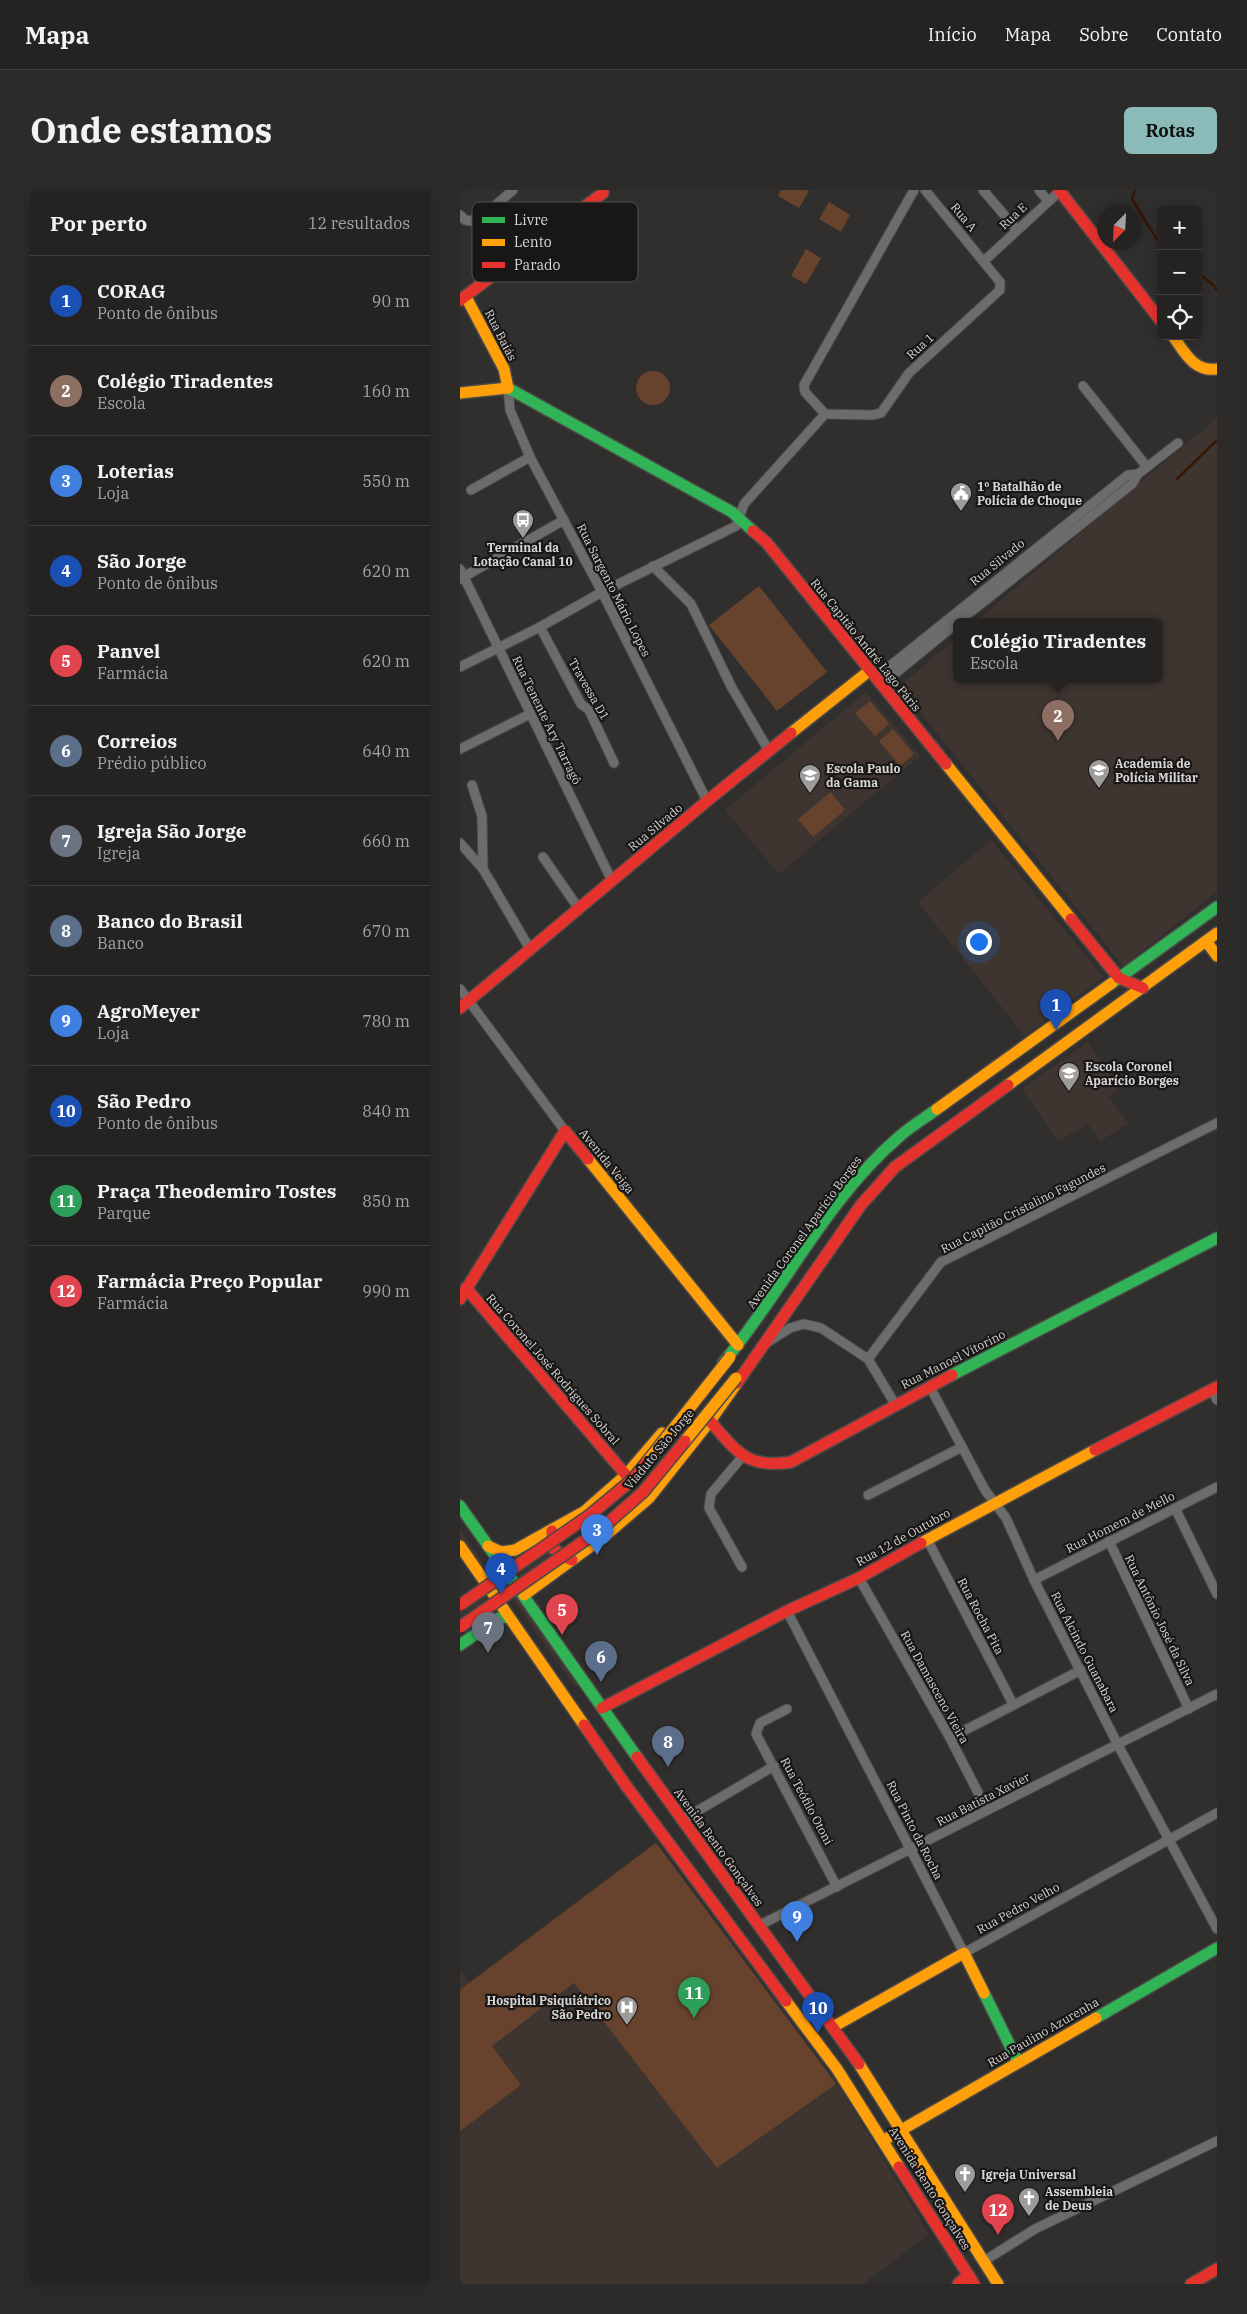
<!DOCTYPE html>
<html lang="pt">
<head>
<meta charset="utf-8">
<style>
	:root { --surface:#252322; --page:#2d2b2a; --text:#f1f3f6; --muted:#a3a4a5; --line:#424040; --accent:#8bbbb9 }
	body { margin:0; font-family:"IBM Plex Serif",serif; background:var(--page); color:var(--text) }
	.controls { position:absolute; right:15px; top:15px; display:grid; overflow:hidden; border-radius:8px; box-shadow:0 2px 12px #0003 }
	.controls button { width:45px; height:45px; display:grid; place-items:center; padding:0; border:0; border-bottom:1px solid var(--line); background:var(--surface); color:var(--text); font:25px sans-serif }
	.compass { position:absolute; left:637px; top:15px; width:45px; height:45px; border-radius:50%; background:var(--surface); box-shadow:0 2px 12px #0003; rotate:204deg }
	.you { position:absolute; left:518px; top:751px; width:18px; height:18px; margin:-12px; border:4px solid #fff; border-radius:50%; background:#1a73e8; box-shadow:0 0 0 8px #1a73e833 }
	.badge { display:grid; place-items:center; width:32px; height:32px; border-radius:50%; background:var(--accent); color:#fff; font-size:16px; font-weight:700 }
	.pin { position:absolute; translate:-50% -41px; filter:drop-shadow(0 1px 2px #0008) }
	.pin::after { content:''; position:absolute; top:26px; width:18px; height:15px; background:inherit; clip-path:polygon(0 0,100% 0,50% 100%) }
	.popup { position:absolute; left:493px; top:428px; width:210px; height:65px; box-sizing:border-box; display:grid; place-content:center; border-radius:8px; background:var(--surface); filter:drop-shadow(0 1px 4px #0005); font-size:16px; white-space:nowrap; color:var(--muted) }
	.popup b { font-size:19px; color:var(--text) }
	.popup::after { content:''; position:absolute; left:50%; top:100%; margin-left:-10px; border:10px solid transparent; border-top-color:var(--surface) }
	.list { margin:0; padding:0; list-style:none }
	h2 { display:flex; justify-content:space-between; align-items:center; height:65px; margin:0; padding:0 20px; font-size:21px }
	h2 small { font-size:16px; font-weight:400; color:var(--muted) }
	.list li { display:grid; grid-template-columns:32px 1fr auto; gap:15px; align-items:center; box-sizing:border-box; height:90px; padding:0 20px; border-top:1px solid var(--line) }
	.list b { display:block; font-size:19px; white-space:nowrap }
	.list p { margin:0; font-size:16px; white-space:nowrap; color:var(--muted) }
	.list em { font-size:16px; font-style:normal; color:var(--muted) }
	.icon { flex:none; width:28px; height:28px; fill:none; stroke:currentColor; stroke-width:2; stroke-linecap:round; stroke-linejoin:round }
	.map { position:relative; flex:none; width:757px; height:2094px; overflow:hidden; border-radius:8px }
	header { display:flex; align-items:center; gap:30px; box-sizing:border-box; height:70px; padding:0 25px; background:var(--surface); border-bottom:1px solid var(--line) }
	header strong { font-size:24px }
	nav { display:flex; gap:28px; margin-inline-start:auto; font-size:18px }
	.intro { display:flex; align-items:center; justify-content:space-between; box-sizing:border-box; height:120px; padding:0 30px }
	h1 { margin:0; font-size:35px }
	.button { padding:12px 22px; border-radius:8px; background:var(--accent); color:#111; font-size:18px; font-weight:700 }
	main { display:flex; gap:30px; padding:0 30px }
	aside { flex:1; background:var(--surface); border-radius:8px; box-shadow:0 2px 12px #0003 }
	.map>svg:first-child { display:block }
</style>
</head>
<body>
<header>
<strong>Mapa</strong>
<nav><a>Início</a><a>Mapa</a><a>Sobre</a><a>Contato</a></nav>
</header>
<div class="intro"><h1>Onde estamos</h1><a class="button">Rotas</a></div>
<main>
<aside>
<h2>Por perto<small>12 resultados</small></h2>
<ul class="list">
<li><span class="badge" style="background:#1a4fb4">1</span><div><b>CORAG</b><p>Ponto de ônibus</p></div><em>90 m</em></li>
<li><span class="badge" style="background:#8d6e63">2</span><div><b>Colégio Tiradentes</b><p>Escola</p></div><em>160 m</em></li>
<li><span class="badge" style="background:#3f7fe0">3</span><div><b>Loterias</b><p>Loja</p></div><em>550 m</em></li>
<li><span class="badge" style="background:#1a4fb4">4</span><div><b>São Jorge</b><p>Ponto de ônibus</p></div><em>620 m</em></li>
<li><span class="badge" style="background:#e0444e">5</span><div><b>Panvel</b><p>Farmácia</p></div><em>620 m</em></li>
<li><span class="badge" style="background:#5c6f8a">6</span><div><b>Correios</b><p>Prédio público</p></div><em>640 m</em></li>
<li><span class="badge" style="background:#6b7280">7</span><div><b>Igreja São Jorge</b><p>Igreja</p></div><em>660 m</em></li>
<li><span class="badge" style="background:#5c6f8a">8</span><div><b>Banco do Brasil</b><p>Banco</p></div><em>670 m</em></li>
<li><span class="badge" style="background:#3f7fe0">9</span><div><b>AgroMeyer</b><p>Loja</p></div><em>780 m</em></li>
<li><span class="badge" style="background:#1a4fb4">10</span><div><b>São Pedro</b><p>Ponto de ônibus</p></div><em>840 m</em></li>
<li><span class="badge" style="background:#2e9e5b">11</span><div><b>Praça Theodemiro Tostes</b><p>Parque</p></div><em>850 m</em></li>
<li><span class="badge" style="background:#e0444e">12</span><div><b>Farmácia Preço Popular</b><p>Farmácia</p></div><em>990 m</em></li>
</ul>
</aside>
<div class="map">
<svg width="757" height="2094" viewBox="0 0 757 2094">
	<rect width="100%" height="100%" fill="#312f2d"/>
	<g fill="#3e3530">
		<polygon points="757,228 757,702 663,776 439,496 497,448 497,490 699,490 699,432 515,432"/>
		<polygon points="406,502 460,566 319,684 265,620"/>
		<polygon points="531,650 643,787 565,846 458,712"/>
		<polygon points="628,852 658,900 649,906 668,934 640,951 628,934 598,951 562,899"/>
		<polygon points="0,1340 33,1386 91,1347 106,1368 56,1402 121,1493 115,1497 52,1408 0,1443 0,1408 27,1389 0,1351"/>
		<polygon points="196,1652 378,1895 469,2044 403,2094 0,2094 0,1781 9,1792"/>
	</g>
	<g fill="#67422d">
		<polygon points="321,0 347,0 349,1 339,18 318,6"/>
		<polygon points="369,12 390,25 381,42 359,29"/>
		<polygon points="346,59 361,68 346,94 331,86"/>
		<circle cx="193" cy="198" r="17"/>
		<polygon points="299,396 367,482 317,521 249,435"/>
		<polygon points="410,511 429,534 415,546 395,523"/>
		<polygon points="433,539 454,564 440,576 419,551"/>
		<polygon points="371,602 385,620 353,647 338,629"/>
		<polygon points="196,1653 376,1894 257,1978 114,1793 32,1856 61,1895 0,1941 0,1800"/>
	</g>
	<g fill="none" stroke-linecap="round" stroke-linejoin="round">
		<g stroke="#371604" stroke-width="2.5">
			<polyline points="675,0 672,9 701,56"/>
			<polyline points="738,83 752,94 757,100"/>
			<polyline points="717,289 757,250"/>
		</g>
		<g stroke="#4b4a49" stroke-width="11">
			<g id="street">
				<polyline points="523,0 557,40"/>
				<polyline points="579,0 588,11"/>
				<polyline points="30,20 53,0"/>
				<polyline points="0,25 5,30 11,31 30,20 65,63"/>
				<polyline points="524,71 600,1"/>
				<polyline points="623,196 687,277"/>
				<polyline points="48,198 50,220 70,267 142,402 247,611"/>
				<polyline points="365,224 412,225 421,223 449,183 540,100 540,92 465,0"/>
				<polyline points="11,300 70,267"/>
				<polyline points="193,376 231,414 272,498 309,561"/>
				<polyline points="0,379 152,691"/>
				<polyline points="0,389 104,330"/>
				<polyline points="498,432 672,294 678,284 718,253"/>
				<polyline points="80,437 121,514 129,520 154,573"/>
				<polyline points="0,477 80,437 142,402 276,336 284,314 365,224 345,202 344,195 454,0"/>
				<polyline points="415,488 653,297 668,285 678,284"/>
				<polyline points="421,495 497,433"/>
				<polyline points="0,559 70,524"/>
				<polyline points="12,595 22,626 23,679 70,759"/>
				<polyline points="0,653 23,679"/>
				<polyline points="83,667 119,719"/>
				<polyline points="0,799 105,941"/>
				<polyline points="308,1152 330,1138 344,1134 361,1138 408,1169 435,1214"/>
				<polyline points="408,1169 481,1072 757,933"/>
				<polyline points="470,1197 525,1300 546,1328 574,1390 658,1555 757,1739"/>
				<polyline points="752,1200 757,1210"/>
				<polyline points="408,1305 502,1257"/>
				<polyline points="715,1318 757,1404"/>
				<polyline points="467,1349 553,1514"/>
				<polyline points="649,1351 729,1519"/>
				<polyline points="282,1377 249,1318 251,1304 282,1267"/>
				<polyline points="399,1388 490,1548 527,1620"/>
				<polyline points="574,1390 757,1297"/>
				<polyline points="327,1421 504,1763 757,1623"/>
				<polyline points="327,1519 300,1533 296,1544 377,1697"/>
				<polyline points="490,1548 621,1480"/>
				<polyline points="222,1630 314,1576"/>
				<polyline points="300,1735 757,1504"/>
				<polyline points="524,2071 575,2039 757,1951"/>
			</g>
		</g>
		<g stroke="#4b4a49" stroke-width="14">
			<g id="fast">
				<polyline points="48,198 272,322 293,341"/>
				<polyline points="652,793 757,717"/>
				<path d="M263,1173C324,1100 366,1009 440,946C451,936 465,928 477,919"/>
				<polyline points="492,1185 757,1048"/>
				<polyline points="0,1316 177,1567"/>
				<polyline points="0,1455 39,1428 48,1427"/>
				<polyline points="524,1803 558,1872"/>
				<polyline points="636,1828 757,1758"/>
			</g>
		</g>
		<g stroke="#4b4a49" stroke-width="14">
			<g id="slow">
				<polyline points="6,107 44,179 48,198"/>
				<path d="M713,146C725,163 734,182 757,179"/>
				<polyline points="0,203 48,198"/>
				<polyline points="331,543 409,481"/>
				<polyline points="486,574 611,729"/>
				<polyline points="746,751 757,766"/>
				<polyline points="548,895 757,743"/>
				<polyline points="477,919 652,793"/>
				<polyline points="128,969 278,1155"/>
				<polyline points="461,1353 635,1260"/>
				<polyline points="0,1356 124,1535"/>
				<polyline points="28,1356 41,1362 55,1360 125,1321 166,1285 202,1243"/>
				<polyline points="64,1405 146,1345 189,1308 250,1231 277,1193"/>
				<polyline points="326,1811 377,1879 439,1977"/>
				<polyline points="373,1837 504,1763 524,1803"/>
				<polyline points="399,1874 538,2094"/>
				<polyline points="424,1950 636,1828"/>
			</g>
		</g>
		<g stroke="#4b4a49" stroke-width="14">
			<g id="jam">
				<polyline points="599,0 701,131"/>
				<polyline points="0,110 143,3 143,0"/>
				<polyline points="293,341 306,352 486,574"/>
				<polyline points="611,729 659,788 683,798"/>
				<polyline points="0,818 247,611 331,543"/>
				<polyline points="6,1098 166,1285"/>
				<polyline points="0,1109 105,941 128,969"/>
				<polyline points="277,1193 401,1015 435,977 548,895"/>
				<path d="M250,1231C277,1262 287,1279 331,1272L492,1185"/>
				<polyline points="635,1260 757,1197"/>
				<polyline points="92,1341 93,1358 101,1365 112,1370"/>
				<polyline points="142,1518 327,1421 399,1388 461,1353"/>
				<polyline points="124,1535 167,1597 326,1811"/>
				<polyline points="177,1567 399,1874"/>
				<polyline points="439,1977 514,2094"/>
				<polyline points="498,2094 508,2085"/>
				<polyline points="731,2094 757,2079"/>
			</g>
		</g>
		<use href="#street" stroke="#6c6c6c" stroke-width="9"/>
		<use href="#fast" stroke="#30b455" stroke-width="11"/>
		<use href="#slow" stroke="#ff9f0a" stroke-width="11"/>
		<use href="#jam" stroke="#e5322d" stroke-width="11"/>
		<g stroke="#4b4a49" stroke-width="14" stroke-linecap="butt">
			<g id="slow-bridge">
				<polyline points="225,1251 276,1188"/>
				<polyline points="187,1272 270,1167"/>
			</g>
		</g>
		<g stroke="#4b4a49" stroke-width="14" stroke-linecap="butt">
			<g id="jam-bridge">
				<polyline points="0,1415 130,1325 172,1290 187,1272"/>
				<polyline points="0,1437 141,1339 183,1302 225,1251"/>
			</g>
		</g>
		<use href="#slow-bridge" stroke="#ff9f0a" stroke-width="11"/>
		<use href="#jam-bridge" stroke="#e5322d" stroke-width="11"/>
	</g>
	<defs>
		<g id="civic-pin" transform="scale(1.125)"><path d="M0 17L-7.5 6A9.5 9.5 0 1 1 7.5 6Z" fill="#9e9c9a" stroke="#191716"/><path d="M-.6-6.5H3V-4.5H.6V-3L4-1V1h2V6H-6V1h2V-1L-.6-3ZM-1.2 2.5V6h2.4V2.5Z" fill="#fff"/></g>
		<g id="bus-pin" transform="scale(1.125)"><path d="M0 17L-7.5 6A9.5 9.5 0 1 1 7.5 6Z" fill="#9e9c9a" stroke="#191716"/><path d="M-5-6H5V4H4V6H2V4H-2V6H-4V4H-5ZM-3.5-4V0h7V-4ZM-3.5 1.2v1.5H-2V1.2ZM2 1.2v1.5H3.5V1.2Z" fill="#fff"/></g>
		<g id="university-pin" transform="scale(1.125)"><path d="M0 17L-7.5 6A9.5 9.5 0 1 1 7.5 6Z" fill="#9e9c9a" stroke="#191716"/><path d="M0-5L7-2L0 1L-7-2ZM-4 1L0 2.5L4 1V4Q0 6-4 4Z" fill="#fff"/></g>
		<g id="school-pin" transform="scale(1.125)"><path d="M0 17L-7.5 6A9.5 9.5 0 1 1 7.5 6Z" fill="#9e9c9a" stroke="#191716"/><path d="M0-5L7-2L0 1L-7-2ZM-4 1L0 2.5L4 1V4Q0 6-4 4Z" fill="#fff"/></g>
		<g id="hospital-pin" transform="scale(1.125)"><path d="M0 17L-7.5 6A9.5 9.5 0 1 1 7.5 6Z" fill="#9e9c9a" stroke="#191716"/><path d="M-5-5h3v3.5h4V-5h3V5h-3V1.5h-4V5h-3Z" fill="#fff"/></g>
		<g id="church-pin" transform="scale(1.125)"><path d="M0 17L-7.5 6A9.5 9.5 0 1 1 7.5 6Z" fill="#9e9c9a" stroke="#191716"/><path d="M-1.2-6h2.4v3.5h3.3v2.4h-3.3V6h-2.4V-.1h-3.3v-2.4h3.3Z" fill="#fff"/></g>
	</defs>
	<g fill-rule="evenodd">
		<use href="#civic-pin" x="501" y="303"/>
		<use href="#bus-pin" x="63" y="330"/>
		<use href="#university-pin" x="639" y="580"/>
		<use href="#school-pin" x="350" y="585"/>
		<use href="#school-pin" x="609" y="883"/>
		<use href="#hospital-pin" x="167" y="1817"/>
		<use href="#church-pin" x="505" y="1984"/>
		<use href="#church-pin" x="569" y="2008"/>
	</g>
	<g text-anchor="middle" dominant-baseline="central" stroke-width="4.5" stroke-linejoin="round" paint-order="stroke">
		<g font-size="12" fill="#d8d6d4" stroke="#191716">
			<text transform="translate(553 26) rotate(-43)">Rua E</text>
			<text transform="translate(504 27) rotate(50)">Rua A</text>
			<text transform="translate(41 145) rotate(63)">Rua Baiás</text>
			<text transform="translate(460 156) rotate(-42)">Rua 1</text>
			<text transform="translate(537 372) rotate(-39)">Rua Silvado</text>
			<text transform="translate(154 400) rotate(63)">Rua Sargento Mário Lopes</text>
			<text transform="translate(406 455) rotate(51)">Rua Capitão André Lago Páris</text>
			<text transform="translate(129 499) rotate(60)">Travessa D1</text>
			<text transform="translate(87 530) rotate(64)">Rua Tenente Ary Tarragô</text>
			<text transform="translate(195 637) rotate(-40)">Rua Silvado</text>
			<text transform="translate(147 971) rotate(51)">Avenida Veiga</text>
			<text transform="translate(563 1018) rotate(-27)">Rua Capitão Cristalino Fagundes</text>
			<text transform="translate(344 1042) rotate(-54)">Avenida Coronel Aparício Borges</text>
			<text transform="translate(493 1169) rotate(-27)">Rua Manoel Vitorino</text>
			<text transform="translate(93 1179) rotate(49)">Rua Coronel José Rodrigues Sobral</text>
			<text transform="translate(199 1259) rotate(-50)">Viaduto São Jorge</text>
			<text transform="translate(660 1332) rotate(-27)">Rua Homem de Mello</text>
			<text transform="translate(443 1347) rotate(-29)">Rua 12 de Outubro</text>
			<text transform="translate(521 1426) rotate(62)">Rua Rocha Pita</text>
			<text transform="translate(700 1430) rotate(64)">Rua Antônio José da Silva</text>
			<text transform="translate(625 1462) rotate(63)">Rua Alcindo Guanabara</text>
			<text transform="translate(475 1497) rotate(61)">Rua Damasceno Vieira</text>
			<text transform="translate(523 1609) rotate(-27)">Rua Batista Xavier</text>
			<text transform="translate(347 1611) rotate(62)">Rua Teófilo Otoni</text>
			<text transform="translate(455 1640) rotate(63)">Rua Pinto da Rocha</text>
			<text transform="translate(259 1657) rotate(54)">Avenida Bento Gonçalves</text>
			<text transform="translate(558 1718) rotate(-29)">Rua Pedro Velho</text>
			<text transform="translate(583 1842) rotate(-30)">Rua Paulino Azurenha</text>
			<text transform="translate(470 1998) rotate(58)">Avenida Bento Gonçalves</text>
		</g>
		<g font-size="12" font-weight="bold" fill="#d8d6d4" stroke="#191716" text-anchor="start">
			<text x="517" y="296">1º Batalhão de<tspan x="517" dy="14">Polícia de Choque</tspan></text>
			<text x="63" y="357" text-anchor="middle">Terminal da<tspan x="63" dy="14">Lotação Canal 10</tspan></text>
			<text x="655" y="573">Academia de<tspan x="655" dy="14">Polícia Militar</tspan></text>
			<text x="366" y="578">Escola Paulo<tspan x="366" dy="14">da Gama</tspan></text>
			<text x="625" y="876">Escola Coronel<tspan x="625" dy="14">Aparício Borges</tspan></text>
			<text x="151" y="1810" text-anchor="end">Hospital Psiquiátrico<tspan x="151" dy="14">São Pedro</tspan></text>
			<text x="521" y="1984">Igreja Universal</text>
			<text x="585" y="2001">Assembleia<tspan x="585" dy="14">de Deus</tspan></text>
		</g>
	</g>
	<rect x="12" y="12" width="166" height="80" rx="8" fill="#191716" stroke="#52504f" stroke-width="1"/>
	<rect x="22" y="27" width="23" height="6" fill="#30b455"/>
	<rect x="22" y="49" width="23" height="7" fill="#ff9f0a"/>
	<rect x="22" y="72" width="23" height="6" fill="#e5322d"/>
	<g font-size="14" fill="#d8d6d4">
		<text x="54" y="35">Livre</text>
		<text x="54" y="57">Lento</text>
		<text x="54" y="80">Parado</text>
	</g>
</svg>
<div class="controls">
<button>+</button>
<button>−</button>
<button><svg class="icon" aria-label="locate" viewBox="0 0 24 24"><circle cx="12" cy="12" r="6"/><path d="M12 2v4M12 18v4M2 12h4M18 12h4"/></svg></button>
</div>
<svg class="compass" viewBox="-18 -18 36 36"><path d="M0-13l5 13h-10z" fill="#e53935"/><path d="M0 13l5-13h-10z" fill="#a3a4a5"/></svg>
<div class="you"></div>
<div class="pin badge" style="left:596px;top:840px;background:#1a4fb4">1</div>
<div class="pin badge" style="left:598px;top:551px;background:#8d6e63">2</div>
<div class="popup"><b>Colégio Tiradentes</b>Escola</div>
<div class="pin badge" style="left:137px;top:1365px;background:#3f7fe0">3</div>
<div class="pin badge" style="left:41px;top:1404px;background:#1a4fb4">4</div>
<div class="pin badge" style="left:102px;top:1445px;background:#e0444e">5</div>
<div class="pin badge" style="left:141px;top:1492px;background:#5c6f8a">6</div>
<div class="pin badge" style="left:28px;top:1463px;background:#6b7280">7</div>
<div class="pin badge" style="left:208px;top:1577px;background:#5c6f8a">8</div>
<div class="pin badge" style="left:337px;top:1752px;background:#3f7fe0">9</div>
<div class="pin badge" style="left:358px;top:1843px;background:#1a4fb4">10</div>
<div class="pin badge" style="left:234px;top:1828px;background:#2e9e5b">11</div>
<div class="pin badge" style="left:538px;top:2045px;background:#e0444e">12</div>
</div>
</main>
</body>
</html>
